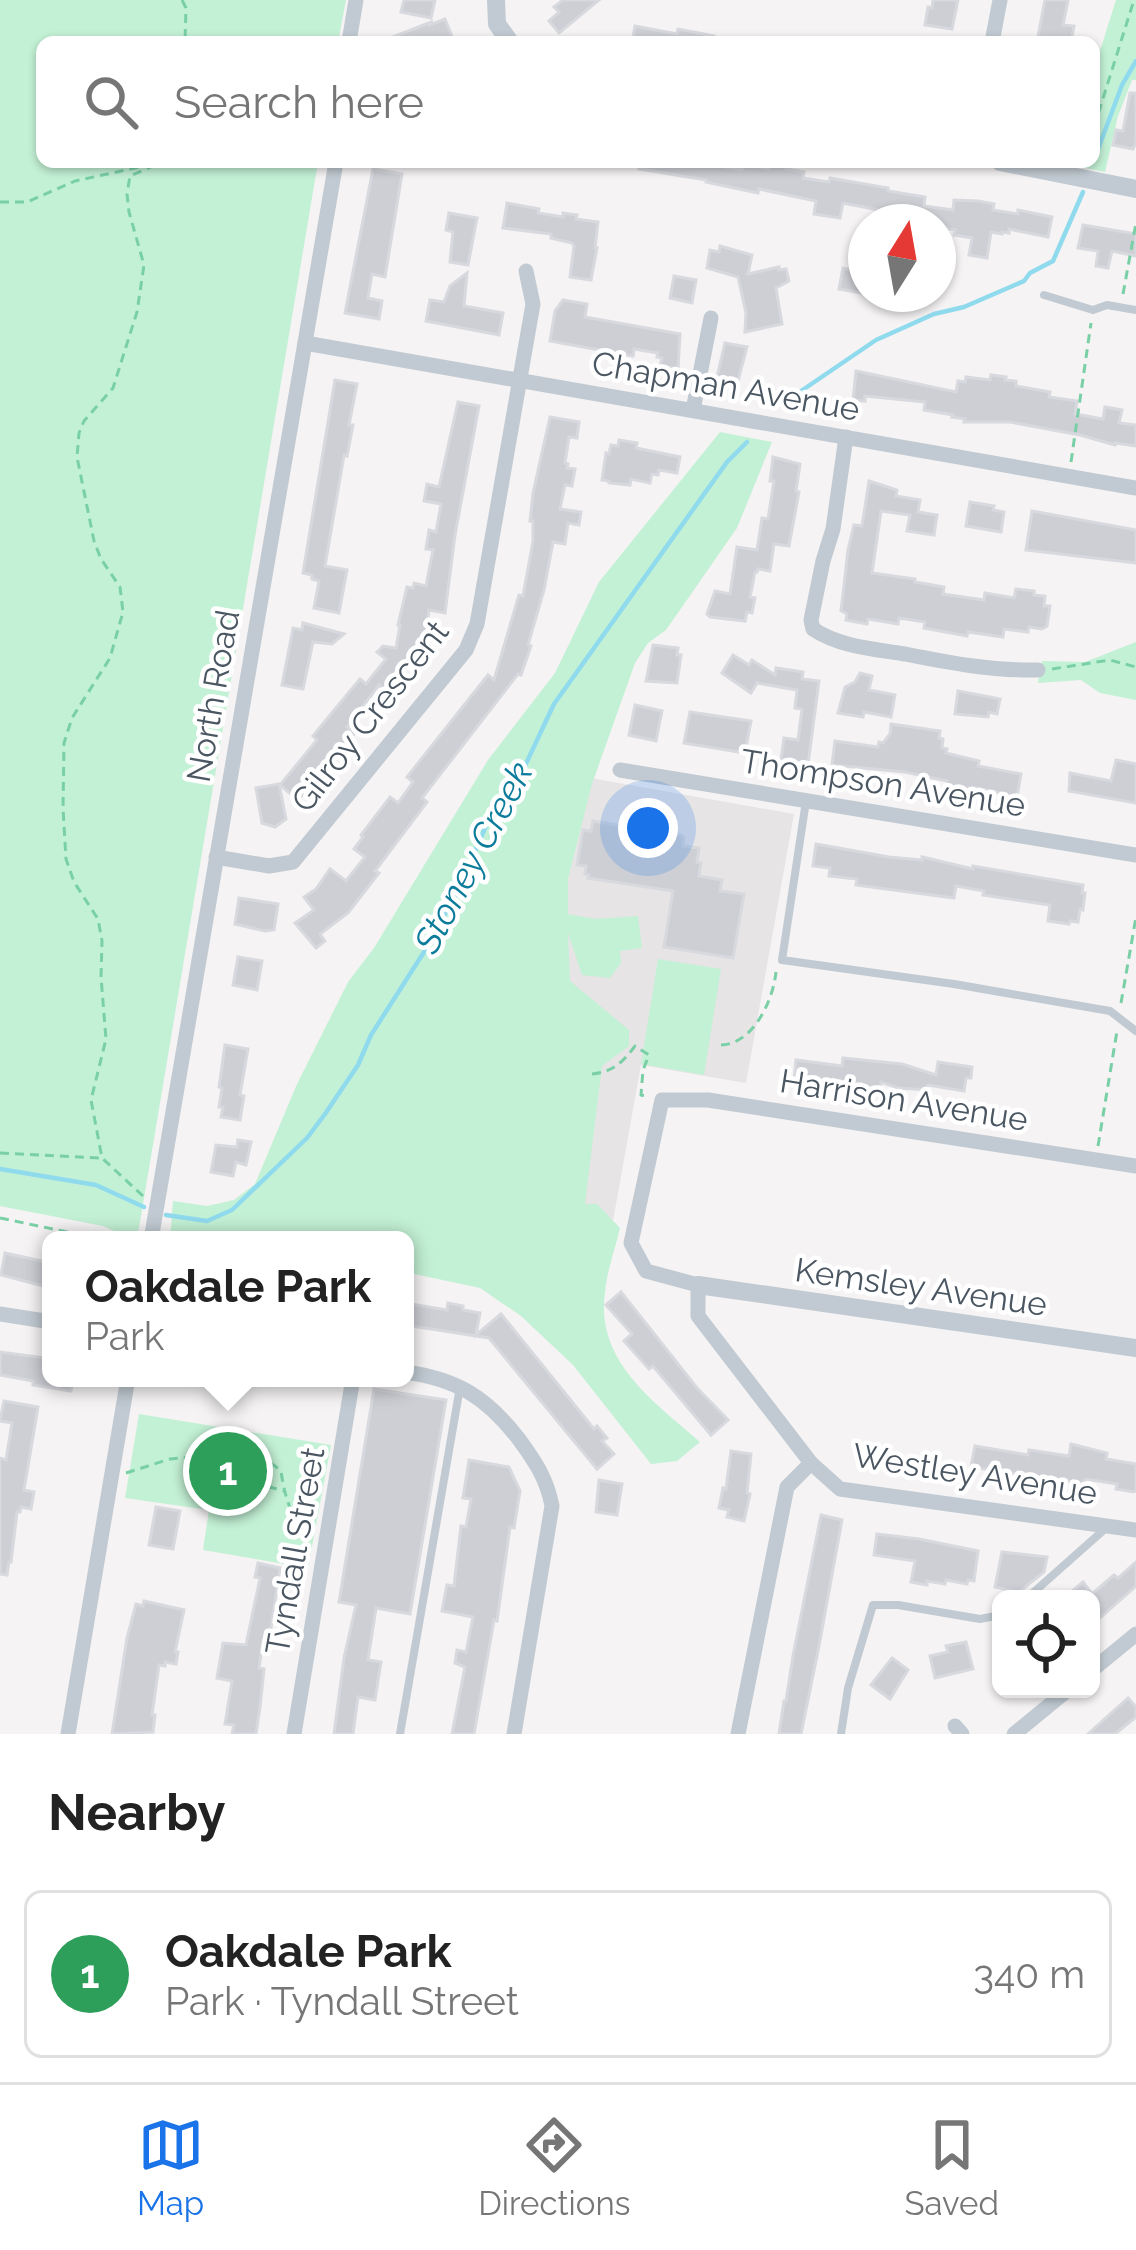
<!DOCTYPE html>
<html lang="en">
<head>
<meta charset="utf-8">
<style>
	:root { --surface:#fff; --page:#f2f2f2; --text:#222; --muted:#767676; --line:#e0e0e0; --accent:#1a73e8 }
	body { margin:0; font-family:Raleway,sans-serif; background:var(--page); color:var(--text) }
	.controls { position:absolute; right:36px; bottom:36px; display:grid; overflow:hidden; border-radius:18px; box-shadow:0 3px 9px #0004 }
	.controls button { width:108px; height:108px; display:grid; place-items:center; padding:0; border:0; border-bottom:3px solid var(--line); background:var(--surface); color:var(--text); font:60px sans-serif }
	.compass { position:absolute; left:848px; top:204px; width:108px; height:108px; border-radius:50%; background:var(--surface); box-shadow:0 3px 9px #0004; rotate:11deg }
	.you { position:absolute; left:648px; top:828px; width:42px; height:42px; margin:-30px; border:9px solid #fff; border-radius:50%; background:#1a73e8; box-shadow:0 0 0 18px #1a73e833 }
	.badge { display:grid; place-items:center; width:78px; height:78px; border-radius:50%; background:var(--accent); color:#fff; font-size:39px; font-weight:700 }
	.pin { position:absolute; translate:-50% -50%; border:6px solid #fff; box-shadow:0 3px 12px #0006 }
	.popup { position:absolute; left:42px; top:1231px; width:372px; height:156px; box-sizing:border-box; display:grid; place-content:center; border-radius:18px; background:var(--surface); filter:drop-shadow(0 3px 9px #0005); font-size:39px; white-space:nowrap; color:var(--muted) }
	.popup b { font-size:45px; color:var(--text) }
	.popup::after { content:''; position:absolute; left:50%; top:100%; margin-left:-24px; border:24px solid transparent; border-top-color:var(--surface) }
	.list { margin:0; padding:0; list-style:none }
	h2 { display:flex; justify-content:space-between; align-items:center; height:156px; margin:0; padding:0 48px; font-size:51px }
	h2 small { font-size:39px; font-weight:400; color:var(--muted) }
	.list li { display:grid; grid-template-columns:78px 1fr auto; gap:36px; align-items:center; box-sizing:border-box; height:168px; margin:0 24px 24px; padding:0 24px; border:3px solid var(--line); border-radius:18px }
	.list b { display:block; font-size:45px; white-space:nowrap }
	.list p { margin:0; font-size:39px; white-space:nowrap; color:var(--muted) }
	.list em { font-size:39px; font-style:normal; color:var(--muted) }
	.icon { flex:none; width:66px; height:66px; fill:none; stroke:currentColor; stroke-width:2; stroke-linecap:round; stroke-linejoin:round }
	.map { position:relative; flex:none; width:1136px; height:1734px; overflow:hidden }
	.search { position:absolute; background:var(--surface); box-shadow:0 3px 9px #0004; left:36px; right:36px; top:36px; height:132px; display:flex; align-items:center; gap:30px; box-sizing:border-box; padding:0 42px; border-radius:18px; color:var(--muted); font-size:45px }
	.sheet { height:348px; background:var(--surface) }
	nav { display:flex; justify-content:space-around; align-items:center; box-sizing:border-box; height:168px; border-top:3px solid var(--line); background:var(--surface); font-size:33px; color:var(--muted) }
	nav a { display:grid; justify-items:center; gap:6px }
	nav .on { color:var(--accent) }
	.map>svg:first-child { display:block }
</style>
</head>
<body>
<div class="map">
<svg width="1136" height="1734" viewBox="0 0 1136 1734">
	<rect width="100%" height="100%" fill="#f5f3f3"/>
	<polygon fill="#e6e4e5" points="579,776 794,814 746,1083 641,1065 609,1243 416,1009"/>
	<g fill="#c3f1d5">
		<polygon points="0,0 346,0 338,42 42,42 42,162 318,162 139,1228 136,1235 125,1236 103,1226 0,1206"/>
		<polygon points="1116,0 1136,0 1136,80 1132,80 1118,116 1105,172 1065,164 1094,162 1094,70"/>
		<path d="M720,432L772,442L737,528L666,630L648,643L635,663L592,784L568,879V914L595,919L638,916L642,948L620,951L621,963L610,978L582,975L568,933L570,981L629,1030V1046L602,1066L585,1204H597L620,1228C615,1249 607,1271 605,1292C595,1362 655,1402 700,1442L677,1461L651,1464L573,1365L521,1316L480,1288L405,1272V1240H170L173,1201L207,1206L234,1200L255,1184L297,1084L348,982L374,948L488,760L555,673L599,582Z"/>
		<polygon points="1136,642 1136,700 1100,693 1081,680 1038,683 1042,661 1085,662"/>
		<polygon points="658,959 721,969 704,1075 641,1064"/>
		<polygon points="139,1414 331,1445 308,1568 203,1550 209,1510 125,1498"/>
	</g>
	<g fill="none" stroke-linecap="round" stroke-linejoin="round">
		<g stroke="#90daee" stroke-width="4.5">
			<polyline points="1094,160 1122,85 1136,61"/>
			<polyline points="782,404 876,340 934,314 964,307 1024,281 1030,273 1053,261 1083,192"/>
			<polyline points="0,1169 96,1185 144,1207"/>
			<polyline points="166,1215 207,1221 232,1210 307,1138 325,1114 358,1065 371,1035 424,952 457,892 485,828 523,770 554,704 727,462 747,442"/>
		</g>
	</g>
	<g fill="#cdcfd5" stroke="#d7d9de" stroke-width="3">
		<polygon points="404,0 435,0 431,18 401,12"/>
		<polygon points="563,0 599,0 559,33 549,21 559,12 554,7"/>
		<polygon points="933,0 958,0 952,29 925,25 928,7 932,8"/>
		<polygon points="1045,0 1068,0 1063,25 1074,26 1071,42 1037,42"/>
		<polygon points="445,19 453,39 445,42 380,42 431,22 430,25"/>
		<polygon points="635,26 677,34 678,29 714,36 713,42 632,42"/>
		<polygon points="1130,93 1136,93 1136,143 1133,149 1113,145 1116,130 1123,131"/>
		<polygon points="639,162 719,162 719,166 742,170 744,164 769,169 770,162 787,162 786,169 804,172 803,178 829,182 830,178 888,188 888,191 925,197 924,206 953,210 954,200 978,201 994,204 993,210 1018,214 1018,210 1052,217 1048,237 1009,229 1009,233 1002,232 1002,234 991,232 987,258 969,255 972,238 954,235 955,230 938,227 938,222 888,221 889,212 843,203 840,218 814,214 816,201 759,189 758,193 706,182 706,180 639,169"/>
		<polygon points="373,169 402,174 385,277 372,274 368,298 382,301 379,319 345,313"/>
		<polygon points="507,203 539,209 538,213 563,217 563,213 577,215 576,219 598,222 595,248 597,248 591,280 570,277 574,246 572,243 551,238 551,234 503,228"/>
		<polygon points="449,213 477,218 468,265 450,262 453,232 446,230"/>
		<polygon points="1083,225 1136,234 1136,256 1112,251 1108,268 1096,266 1098,251 1078,248"/>
		<polygon points="720,246 752,255 748,274 779,267 779,270 786,269 789,281 776,288 782,324 745,332 746,313 738,277 707,268 710,250 719,252"/>
		<polygon points="852,265 866,268 866,294 839,289 843,268 851,270"/>
		<polygon points="467,273 464,306 503,313 499,335 426,321 430,300 444,302 450,286"/>
		<polygon points="674,276 696,280 692,303 670,298"/>
		<polygon points="563,300 587,304 585,317 680,334 678,369 660,366 662,358 657,357 658,353 634,349 633,356 550,341 555,311"/>
		<polygon points="725,343 747,347 738,381 717,377"/>
		<polygon points="856,371 956,392 958,381 965,382 966,377 990,380 991,375 1006,377 1005,380 1016,381 1016,386 1050,392 1049,397 1077,401 1075,414 1103,419 1105,407 1122,410 1119,423 1136,425 1136,446 1115,443 1115,445 1080,435 1010,422 964,422 965,419 952,417 953,415 924,410 925,402 865,396 865,401 853,400"/>
		<polygon points="335,380 357,384 349,425 353,425 347,456 344,455 325,566 347,570 339,613 314,608 319,581 312,579 312,575 303,573"/>
		<polygon points="458,402 479,406 455,535 445,613 429,610 424,648 386,691 379,685 347,727 355,733 298,800 280,785 317,740 313,736 331,714 360,679 366,684 386,659 377,652 383,646 396,648 400,625 398,625 407,587 413,588 414,583 426,586 433,550 426,549 429,530 436,532 441,504 424,501 427,484 439,487"/>
		<polygon points="550,417 579,422 577,438 569,437 565,463 568,464 567,468 575,469 572,486 565,485 560,509 581,512 579,525 568,523 565,544 553,542 544,590 528,645 531,646 521,675 518,674 422,798 427,802 375,871 379,873 348,913 320,934 325,941 316,948 295,923 314,910 304,897 316,889 330,869 346,881 365,857 354,849 363,837 361,835 390,797 398,803 413,782 407,777 488,675 494,680 519,595 523,596 533,541 533,521 530,521 533,493"/>
		<polygon points="619,440 637,443 636,448 680,457 677,473 659,470 658,475 652,474 650,483 631,479 630,485 609,483 609,481 602,480 606,453 609,454 611,445 618,446"/>
		<polygon points="773,457 800,464 796,491 799,492 789,546 774,544 770,571 758,569 757,572 755,572 750,597 755,598 752,613 747,612 745,621 710,617 707,614 715,591 730,594 737,547 757,550 762,518 768,519 774,481 770,481"/>
		<polygon points="869,481 897,490 896,496 920,500 918,512 937,515 934,535 907,531 910,515 881,511 872,573 915,579 915,582 944,587 943,594 984,600 985,593 1014,598 1016,589 1034,591 1034,595 1045,596 1044,606 1050,606 1047,626 1042,629 1029,627 1028,632 1004,629 1003,637 968,632 967,636 951,633 924,628 925,622 899,618 898,624 868,619 867,624 846,620 847,614 841,611 848,550 854,525 862,526"/>
		<polygon points="970,502 994,506 993,510 1004,512 1001,532 966,526"/>
		<polygon points="1032,511 1136,530 1136,563 1026,550"/>
		<polygon points="303,623 344,634 332,644 313,642 303,689 282,685 293,628 302,630"/>
		<polygon points="653,645 678,648 677,655 681,655 677,683 646,681"/>
		<polygon points="733,655 749,665 752,660 775,675 776,668 790,670 803,672 802,679 819,681 808,764 781,760 784,738 798,740 802,709 795,708 797,690 757,683 751,693 722,673"/>
		<polygon points="860,673 872,676 869,690 895,695 891,717 864,712 863,717 838,713 845,687 855,682"/>
		<polygon points="958,691 1000,699 997,714 989,712 988,717 955,714"/>
		<polygon points="635,705 662,711 656,741 629,735"/>
		<polygon points="690,712 751,721 745,753 684,743"/>
		<polygon points="891,724 940,731 939,738 943,739 942,748 947,749 946,753 979,761 978,766 1021,774 1017,797 973,787 972,791 947,786 947,781 905,772 832,765 835,741 878,747 879,742 883,743 890,734"/>
		<polygon points="1116,760 1136,764 1136,803 1069,791 1070,773 1111,781"/>
		<polygon points="279,784 286,819 275,827 262,823 256,788"/>
		<polygon points="593,821 681,835 684,838 683,846 699,848 697,862 701,863 699,876 722,880 720,891 744,894 733,958 664,947 673,891 588,878 589,875 585,874 586,866 577,865 583,830 591,831"/>
		<polygon points="816,844 889,857 922,860 922,857 973,869 973,866 1083,885 1082,893 1085,893 1083,910 1080,909 1078,922 1070,921 1069,924 1048,921 1050,905 983,895 984,891 956,886 954,898 856,885 857,879 829,876 830,868 813,866"/>
		<polygon points="239,898 278,904 274,930 265,931 235,924"/>
		<polygon points="238,957 262,961 257,990 233,985"/>
		<polygon points="225,1045 248,1049 240,1095 244,1096 240,1120 221,1117 223,1107 219,1107 222,1088 219,1087"/>
		<polygon points="843,1058 902,1064 936,1075 938,1062 972,1067 971,1078 966,1078 964,1091 928,1085 927,1090 898,1088 881,1082 880,1089 833,1079 832,1086 794,1082 796,1060 842,1066"/>
		<polygon points="238,1140 251,1142 246,1165 236,1162 233,1176 211,1172 216,1145 237,1147"/>
		<polygon points="5,1253 51,1263 51,1288 1,1275"/>
		<polygon points="621,1292 697,1388 728,1420 711,1435 653,1366 649,1369 624,1341 632,1334 606,1305"/>
		<polygon points="405,1303 447,1310 448,1303 463,1306 463,1310 480,1313 476,1335 501,1314 594,1429 597,1426 607,1438 602,1441 614,1454 597,1469 489,1338 405,1325"/>
		<polygon points="0,1352 45,1358 44,1362 51,1363 51,1378 73,1378 71,1391 33,1385 33,1381 0,1375"/>
		<polygon points="374,1389 446,1400 410,1614 376,1608 368,1660 381,1662 375,1700 358,1697 353,1734 334,1734 344,1658 356,1605 339,1602"/>
		<polygon points="4,1401 38,1407 24,1490 34,1492 31,1509 21,1507 20,1512 17,1512 11,1562 9,1562 7,1575 0,1574 0,1458 6,1460 12,1423 0,1421"/>
		<polygon points="1071,1444 1107,1453 1106,1459 1136,1464 1136,1490 1134,1492 1116,1489 1117,1484 1086,1479 1082,1483 971,1467 975,1446 1028,1455 1029,1450 1069,1456"/>
		<polygon points="731,1451 751,1454 747,1493 750,1494 744,1521 727,1517 729,1510 719,1508 723,1488 726,1489"/>
		<polygon points="469,1460 509,1467 520,1491 514,1528 510,1527 497,1621 494,1620 474,1734 452,1734 465,1667 455,1663 457,1650 466,1652 473,1617 442,1611 447,1585 454,1586 461,1526 466,1527 471,1499 463,1498"/>
		<polygon points="599,1480 622,1484 617,1515 596,1512"/>
		<polygon points="156,1507 180,1511 173,1549 149,1545"/>
		<polygon points="821,1515 842,1520 819,1646 801,1734 779,1734 784,1701 786,1701 793,1656"/>
		<polygon points="877,1534 919,1539 978,1551 974,1581 968,1580 967,1584 946,1580 945,1584 927,1581 927,1585 911,1582 915,1561 874,1555"/>
		<polygon points="1002,1552 1047,1557 1044,1572 1019,1592 995,1587"/>
		<polygon points="1136,1562 1136,1586 1091,1626 1091,1599 1063,1599 1083,1582 1092,1594 1114,1575 1118,1578"/>
		<polygon points="258,1563 280,1568 269,1641 263,1640 259,1668 264,1669 260,1707 256,1734 232,1734 234,1725 225,1724 232,1681 217,1678 223,1643 246,1645 260,1578 255,1577"/>
		<polygon points="144,1601 184,1610 175,1652 178,1652 176,1664 165,1662 165,1666 159,1665 152,1715 155,1715 153,1732 112,1734 127,1638 136,1604 143,1606"/>
		<polygon points="966,1642 973,1669 935,1678 930,1656 948,1652 946,1646"/>
		<polygon points="892,1658 908,1670 890,1699 871,1685"/>
		<polygon points="1128,1698 1136,1707 1136,1717 1115,1734 1088,1734"/>
	</g>
	<g fill="none" stroke-linecap="round" stroke-linejoin="round">
		<g stroke="#7ad0a6" stroke-width="3" stroke-dasharray="9 6" stroke-linecap="butt">
			<polyline points="182,0 186,8 185,42"/>
			<polyline points="1094,127 1134,0"/>
			<polyline points="0,202 27,202 75,181 149,165"/>
			<polyline points="1123,294 1136,223"/>
			<polyline points="1071,462 1091,323"/>
			<polyline points="1052,669 1110,660 1136,667"/>
			<polyline points="1121,1003 1136,917"/>
			<path d="M721,1045C753,1044 773,1001 776,972"/>
			<path d="M592,1074C613,1072 623,1062 635,1046L649,1055L643,1070L641,1095L648,1097"/>
			<polyline points="1098,1146 1117,1031"/>
			<polyline points="0,1153 100,1158"/>
			<polyline points="143,1196 102,1158 91,1100 106,1039 101,977 102,941 98,919 74,882 66,859 63,808 64,743 72,718 110,658 123,612 120,587 101,559 94,541 77,457 79,433 84,421 113,388 137,312 144,265 129,212 127,194 130,176 162,162"/>
			<polyline points="0,1218 106,1240"/>
			<path d="M214,1465C245,1454 255,1448 281,1471C284,1493 291,1521 309,1535"/>
			<polyline points="126,1473 170,1459 193,1457 252,1482 284,1491"/>
			<polyline points="206,1482 208,1466"/>
		</g>
		<g stroke="#c1cad2" stroke-width="8">
			<polyline points="1044,295 1093,310 1107,305 1136,310"/>
			<polyline points="806,801 782,960 954,984 1110,1011 1136,1031"/>
			<polyline points="1026,1599 1106,1528"/>
			<polyline points="400,1734 460,1387"/>
			<polyline points="841,1734 848,1688 873,1605 898,1605 980,1619 1001,1615"/>
		</g>
		<g stroke="#c1cad2" stroke-width="15">
			<polyline points="349,42 356,0"/>
			<polyline points="992,42 1000,0"/>
			<polyline points="305,343 1136,488"/>
			<polyline points="693,410 711,318"/>
			<path d="M846,437L833,529L823,561L811,620L813,629C840,647 874,649 905,654C950,663 993,671 1038,670"/>
			<polyline points="620,770 1136,855"/>
			<polyline points="216,857 269,866 293,862 466,650 477,624 533,304 526,271"/>
			<polyline points="151,1240 336,162"/>
			<polyline points="0,1314 51,1322"/>
			<path d="M405,1372C457,1379 486,1397 518,1438C535,1461 547,1479 552,1506L514,1734"/>
			<polyline points="811,1463 840,1489 1136,1530"/>
			<polyline points="1091,1671 1136,1634"/>
			<polyline points="955,1726 962,1734"/>
			<polyline points="68,1734 128,1378"/>
			<polyline points="294,1734 353,1378"/>
			<polyline points="738,1734 787,1487 811,1463 698,1316 698,1285 646,1271 631,1243 662,1100 708,1100 1136,1166"/>
			<polyline points="1014,1734 1069,1689"/>
		</g>
		<g stroke="#c1cad2" stroke-width="18">
			<polyline points="496,0 497,24 510,42"/>
			<polyline points="1000,162 1136,189"/>
			<polyline points="698,1285 1136,1348"/>
		</g>
	</g>
	<g text-anchor="middle" dominant-baseline="central" stroke-width="9" stroke-linejoin="round" paint-order="stroke">
		<g font-size="33" fill="#4a5661" stroke="#fff">
			<text transform="translate(726 386) rotate(10)">Chapman Avenue</text>
			<text transform="translate(213 696) rotate(-80)">North Road</text>
			<text transform="translate(370 716) rotate(-52)">Gilroy Crescent</text>
			<text transform="translate(883 783) rotate(9)">Thompson Avenue</text>
			<text transform="translate(904 1100) rotate(9)">Harrison Avenue</text>
			<text transform="translate(921 1287) rotate(8)">Kemsley Avenue</text>
			<text transform="translate(975 1474) rotate(9)">Westley Avenue</text>
			<text transform="translate(295 1551) rotate(-80)">Tyndall Street</text>
		</g>
		<g font-size="36" font-style="italic" fill="#0c7c9b" stroke="#fff">
			<text transform="translate(473 857) rotate(-62)">Stoney Creek</text>
		</g>
	</g>
</svg>
<div class="controls">
<button><svg class="icon" aria-label="locate" viewBox="0 0 24 24"><circle cx="12" cy="12" r="6"/><path d="M12 2v4M12 18v4M2 12h4M18 12h4"/></svg></button>
</div>
<svg class="compass" viewBox="-18 -18 36 36"><path d="M0-13l5 13h-10z" fill="#e53935"/><path d="M0 13l5-13h-10z" fill="#767676"/></svg>
<div class="you"></div>
<div class="pin badge" style="left:228px;top:1471px;background:#2e9e5b">1</div>
<div class="popup"><b>Oakdale Park</b>Park</div>
<div class="search"><svg class="icon" aria-label="search" viewBox="0 0 24 24"><circle cx="10" cy="10" r="6"/><path d="M15 15l6 6"/></svg>Search here</div>
</div>
<section class="sheet">
<h2>Nearby<small></small></h2>
<ul class="list">
<li><span class="badge" style="background:#2e9e5b">1</span><div><b>Oakdale Park</b><p>Park · Tyndall Street</p></div><em>340 m</em></li>
</ul>
</section>
<nav>
<a class="on"><svg class="icon" aria-label="map" viewBox="0 0 24 24"><path d="M3 6l6-2 6 2 6-2v14l-6 2-6-2-6 2zM9 4v14M15 6v14"/></svg>Map</a>
<a><svg class="icon" aria-label="directions" viewBox="0 0 24 24"><path d="M12 3l9 9-9 9-9-9zM9 14v-3h6M13 9l2 2-2 2"/></svg>Directions</a>
<a><svg class="icon" aria-label="saved" viewBox="0 0 24 24"><path d="M7 4h10v16l-5-4-5 4z"/></svg>Saved</a>
</nav>
</body>
</html>
